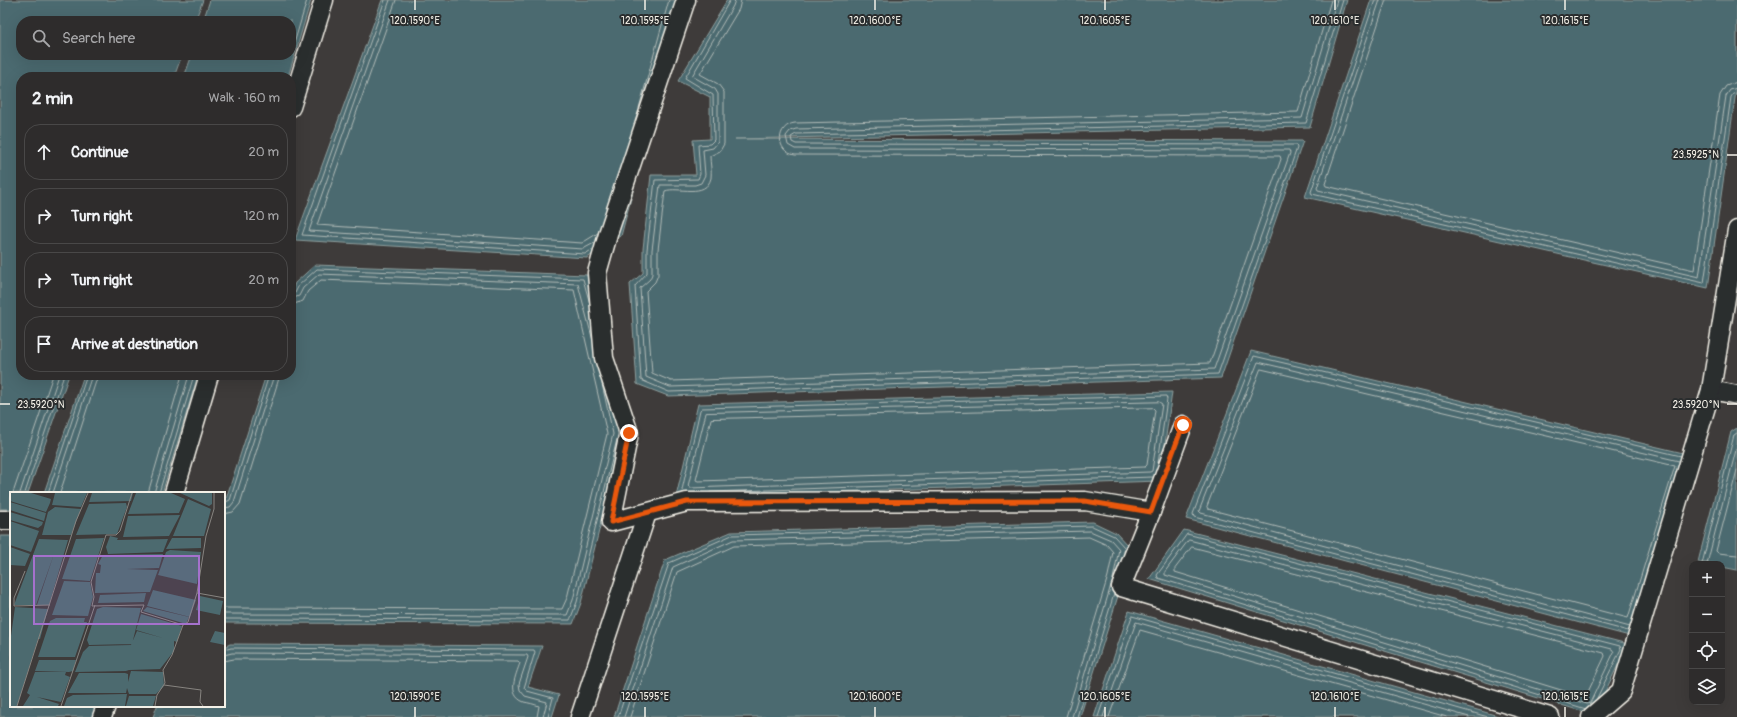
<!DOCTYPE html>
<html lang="en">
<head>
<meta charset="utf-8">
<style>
	:root { --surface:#2e2c2c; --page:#363434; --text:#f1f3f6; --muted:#a7a7a9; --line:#494848 }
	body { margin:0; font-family:Pangolin,sans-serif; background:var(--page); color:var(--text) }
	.controls { position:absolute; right:12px; bottom:12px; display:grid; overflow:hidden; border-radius:8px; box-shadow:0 4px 16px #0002 }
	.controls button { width:36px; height:36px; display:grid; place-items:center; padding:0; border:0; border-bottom:1px solid var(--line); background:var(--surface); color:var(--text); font:20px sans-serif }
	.stop { position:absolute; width:12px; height:12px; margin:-9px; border:3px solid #ea580c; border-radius:50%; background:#fff }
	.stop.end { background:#ea580c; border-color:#fff; box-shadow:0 1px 4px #0008 }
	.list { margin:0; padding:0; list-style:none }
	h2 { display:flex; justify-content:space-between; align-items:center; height:52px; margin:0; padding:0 16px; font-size:17px }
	h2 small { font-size:13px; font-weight:400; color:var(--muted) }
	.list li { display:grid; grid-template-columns:26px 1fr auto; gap:12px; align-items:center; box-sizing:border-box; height:56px; margin:0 8px 8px; padding:0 8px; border:1px solid var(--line); border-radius:16px }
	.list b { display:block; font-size:15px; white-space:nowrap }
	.list em { font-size:13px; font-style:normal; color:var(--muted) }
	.icon { flex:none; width:22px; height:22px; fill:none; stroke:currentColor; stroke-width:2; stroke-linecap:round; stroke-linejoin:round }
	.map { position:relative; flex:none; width:1737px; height:717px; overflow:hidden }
	.search { position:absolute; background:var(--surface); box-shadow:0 4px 16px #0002; left:16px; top:16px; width:280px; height:44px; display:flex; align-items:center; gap:10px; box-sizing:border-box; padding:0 14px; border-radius:16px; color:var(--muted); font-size:15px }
	.panel { position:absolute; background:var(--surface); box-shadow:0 4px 16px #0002; left:16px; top:72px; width:280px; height:308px; border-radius:16px }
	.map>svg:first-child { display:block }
</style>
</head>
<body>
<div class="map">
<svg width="1737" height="717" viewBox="0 0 1737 717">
	<rect width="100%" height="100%" fill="#3e3b3a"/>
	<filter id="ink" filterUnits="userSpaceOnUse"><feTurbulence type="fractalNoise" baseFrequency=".025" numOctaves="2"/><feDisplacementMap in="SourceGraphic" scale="8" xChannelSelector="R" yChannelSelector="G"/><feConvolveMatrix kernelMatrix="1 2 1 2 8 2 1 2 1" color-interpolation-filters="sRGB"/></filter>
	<g filter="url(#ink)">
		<g fill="#4c6a6f" stroke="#8fa09f">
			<polygon points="0,0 203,0 195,21 21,21 21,55 182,55 174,77 21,77 21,375 69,375 28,493 11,493 11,509 0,509"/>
			<polygon points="210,0 311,0 288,77 184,77 192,55 291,55 291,21 203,21"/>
			<polygon points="382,0 684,0 621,236 587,258 295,240"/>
			<polygon points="727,0 1347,0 1310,127 735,139 1303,141 1221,378 668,396 637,384 630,284 643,273 643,249 651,175 696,175 693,140 710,139 710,97 678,81"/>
			<polygon points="1371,0 1737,0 1737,84 1708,288 1305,197"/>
			<polygon points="315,265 587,275 623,434 581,603 573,624 224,623 224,505 266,375 291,375 291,295 295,283"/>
			<polygon points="1251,351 1696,456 1637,638 1186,519"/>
			<polygon points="84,375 198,375 162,493 44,493"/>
			<polygon points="1172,392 1160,481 676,497 698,404"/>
			<polygon points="1737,428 1737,570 1722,567 1722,564 1698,562 1731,432"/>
			<polygon points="1093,522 1116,533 1129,547 1123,580 1080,717 614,717 665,560 731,532"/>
			<polygon points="1184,530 1628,644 1594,715 1149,579"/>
			<polygon points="0,536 11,536 11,706 110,706 107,717 0,717"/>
			<polygon points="1129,611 1502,717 1094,717"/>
			<polygon points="230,644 542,646 528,687 559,695 552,717 153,717 157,706 224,706 224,647"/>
		</g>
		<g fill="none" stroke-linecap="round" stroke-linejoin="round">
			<g stroke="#b1bbb8" stroke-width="1">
				<polyline points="385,0 302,235 585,254 593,249"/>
				<polyline points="390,0 309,231 583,249 596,242"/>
				<polyline points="396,0 317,225 582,243 598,233"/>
				<polyline points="730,0 685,78 713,95 714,140 710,144 698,145 700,174 698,179 655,180 647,250 647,273 635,286 641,380 669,392 1218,374 1297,148 1296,145 796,144 792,142 791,137 796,134 1306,123 1343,0"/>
				<polyline points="735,0 733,6 692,76 715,89 718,94 718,142 713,148 703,150 705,175 701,183 695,185 660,185 652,250 652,274 650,279 640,288 646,377 670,387 1214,369 1290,153 1289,150 795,149 788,145 786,136 790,131 796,129 1302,118 1337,0"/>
				<path d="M741,0L739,9L700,74L718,84L724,92V144L720,151L710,156C710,163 712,171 711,178C706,199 678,186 665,191L658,250V275L655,282L646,291L652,373L671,381L1210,363L1281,159L1280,156L795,155C775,152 776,125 795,123L1298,112L1331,0"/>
				<polyline points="1375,0 1311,192 1312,194 1704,283 1731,97 1733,94 1737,93"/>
				<polyline points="1380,0 1317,188 1318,190 1699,277 1726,96 1730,90 1737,88"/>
				<polyline points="1386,0 1325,184 1326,186 1694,270 1720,95 1726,86 1737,82"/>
				<polyline points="291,54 307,0"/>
				<polyline points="639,108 669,0"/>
				<polyline points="291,294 295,293 299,285 317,269 583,279 590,304"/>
				<polyline points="291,299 299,296 303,288 319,274 578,284 593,341"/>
				<polygon points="1261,369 1675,466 1628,618 1208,509 1207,507"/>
				<polygon points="1159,402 1162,404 1152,471 1150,472 690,488 688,486 706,413"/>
				<polygon points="1153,408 1155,410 1147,465 1145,467 698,481 696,480 711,419"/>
				<polyline points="1737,470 1716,551 1718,553 1737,555"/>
				<polyline points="710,492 1153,477"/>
				<polyline points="13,493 53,375"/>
				<polyline points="20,493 59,375"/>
				<polyline points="25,493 64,375"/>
				<polyline points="48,493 87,375"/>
				<polyline points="53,493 92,375"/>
				<polyline points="60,493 98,375"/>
				<polyline points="148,493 182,375"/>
				<polyline points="154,493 189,375"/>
				<polyline points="159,493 194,375"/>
				<polyline points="683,493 682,490 700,410 702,408 1166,396 1167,399 1158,463"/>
				<polyline points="224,503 230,500 269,375"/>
				<polyline points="224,508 230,507 234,502 274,375"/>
				<polyline points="224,514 233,512 240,504 280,375"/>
				<polygon points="1189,540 1612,649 1614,652 1590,703 1587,704 1165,575 1165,572"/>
				<polygon points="1192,547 1604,653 1605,656 1586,696 1584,697 1175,572 1175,569"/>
				<polyline points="1702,564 1734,435 1737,433"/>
				<polyline points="1707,564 1737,446"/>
				<polyline points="224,608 562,609 567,598 607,434 574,290 321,280 308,291 303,301 291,305"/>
				<polyline points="224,614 567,615 573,600 613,434 602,384"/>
				<polyline points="224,619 570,620 577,602 618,435 618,430"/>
				<polyline points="1630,627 1201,513 1199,511 1258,362 1679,461"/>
				<polyline points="1628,631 1194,517 1193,514 1254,356 1681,456"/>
				<polyline points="224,650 231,648 534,650 535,652 524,688 527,691 553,698 548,717"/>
				<polyline points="224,655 232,653 527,655 528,657 519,684 520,690 525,696 547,702 543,717"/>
				<path d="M224,661L234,659L518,661L520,663C516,675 506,695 524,702C529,703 534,704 539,706L537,717"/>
				<polyline points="1586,709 1158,578 1157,575 1187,534 1620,646 1621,649 1597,698"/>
				<polyline points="618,717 669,563 732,535 1092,526 1114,536 1125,548 1124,552"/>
				<polyline points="624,717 673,567 733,540 1090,531 1111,540 1119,549 1113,579"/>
				<polyline points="630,717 677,572 734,546 1089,537 1107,545 1113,552 1108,576 1066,717"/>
				<polyline points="1072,717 1111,585"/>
				<polyline points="1077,717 1114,594"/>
				<polyline points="1098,717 1132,616 1488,717"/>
				<polyline points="1103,717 1136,622 1469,717"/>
				<polyline points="1109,717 1140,630 1447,717"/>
			</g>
			<g stroke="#f4f1e8" stroke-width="21">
				<g id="service">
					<polyline points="686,0 609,231 597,273 604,358 629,433 611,522 687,502 1085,501 1151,512 1121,587 1550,717"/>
					<polyline points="291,107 324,0"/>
					<polyline points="1711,390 1737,395"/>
					<polyline points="174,493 209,375"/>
					<polyline points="1151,512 1183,425"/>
					<polyline points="0,520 11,520"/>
					<polyline points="102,717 106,706"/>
					<polyline points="580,717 647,513"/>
					<polyline points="1591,717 1621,691 1711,390 1737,230"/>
				</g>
			</g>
			<use href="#service" stroke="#2a2d2e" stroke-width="18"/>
		</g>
	</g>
	<g fill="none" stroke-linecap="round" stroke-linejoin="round" filter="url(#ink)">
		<polyline stroke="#ea580c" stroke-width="5" points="629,433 611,522 687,502 1085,501 1151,512 1183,425"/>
	</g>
	<path fill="none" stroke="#f4f1e8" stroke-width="1.5" d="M415,0V10M645,0V10M875,0V10M1105,0V10M1335,0V10M1565,0V10M1727,155H1737M0,404H10M1727,404H1737M415,707V717M645,707V717M875,707V717M1105,707V717M1335,707V717M1565,707V717"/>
	<g transform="translate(10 492)">
		<rect width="215" height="215" fill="#3e3b3a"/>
		<path d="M0,1H21L41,7L40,11L36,20L0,9ZM45,1H77L71,15L42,13ZM82,1H123L121,9L79,10ZM126,1H161L175,7L169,21L118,22ZM170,1H202V12L199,14ZM178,7L201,17L194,44H163ZM0,10L36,21L34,29L0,18ZM116,11L117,15L107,42L66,43L79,12ZM45,15L71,17L61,43H32L38,20ZM0,20L33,30L32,33L28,36L0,28ZM170,23L159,44L113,45L118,24ZM0,29L29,39L21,60L0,53ZM100,44L108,46L107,48L158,47L153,60L98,62L96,55ZM94,46L80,89L52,87L66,47ZM162,46H191V56L156,57ZM29,47L58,48L39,113H27L44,62L26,113H4ZM0,55L20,62L15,74L0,73ZM160,58L191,60L187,92L148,83L156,60ZM153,62L149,76L117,77L148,78L140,100L85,101L86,81H90L91,73L88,72L93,63ZM54,89L80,90L83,105L78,124L42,123ZM143,98L186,108L180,125L137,114ZM136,101L134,110L88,111L90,103ZM190,104L213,109L210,123L186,118ZM5,115L38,117L30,147H23H28L7,214H0V151ZM93,115L131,116L122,152L79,153L77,148L87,117ZM137,115L179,125L176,132L133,119ZM131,122L172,134L167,150L164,149V159L150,177L119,178L120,159L119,178L116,179L65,180L73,160L79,154L121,153L127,139L153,146L126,138ZM46,126H75L74,130H77L65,165H28L40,129ZM205,139L215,141V153L200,150ZM29,168H66L63,179L59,180L25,179ZM121,179L153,180L154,194L146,202H119L117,196L116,201H58L69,181H115L118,182V190ZM25,180H56L55,183L60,185L51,210L27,205L49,212L48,214H13L20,203L17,201ZM117,202L115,214H54L57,206L63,203ZM119,204H146L143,214H116Z" fill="#4c6a6f"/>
		<path fill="none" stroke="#878480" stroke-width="1" d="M122,1L110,39L106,43H96L81,90L84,105L82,114L134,113L131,120L173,133M15,79L4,106V114L40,113M187,101L215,106M154,193L191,198L190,210L193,214M7,214L66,29L78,1M51,214L85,113M145,214L147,203L155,191L153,178L162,163L173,133L178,130L187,101L196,44L204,17V1"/>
		<path fill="#a571cd" fill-opacity="0.15" stroke="#a571cd" stroke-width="2" d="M24,64H189V132H24Z"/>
		<rect width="215" height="215" fill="none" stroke="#f4f1e8" stroke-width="2"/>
	</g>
	<g font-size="10" text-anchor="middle" fill="#f4f1e8" stroke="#2a2d2e" stroke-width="4" stroke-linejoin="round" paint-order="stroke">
		<text x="415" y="24">120.1590°E</text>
		<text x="645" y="24">120.1595°E</text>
		<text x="875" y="24">120.1600°E</text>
		<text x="1105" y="24">120.1605°E</text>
		<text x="1335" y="24">120.1610°E</text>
		<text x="1565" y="24">120.1615°E</text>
		<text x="1696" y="158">23.5925°N</text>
		<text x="41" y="408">23.5920°N</text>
		<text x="1696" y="408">23.5920°N</text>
		<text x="415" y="700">120.1590°E</text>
		<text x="645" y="700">120.1595°E</text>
		<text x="875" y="700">120.1600°E</text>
		<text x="1105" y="700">120.1605°E</text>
		<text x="1335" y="700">120.1610°E</text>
		<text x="1565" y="700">120.1615°E</text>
	</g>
</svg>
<div class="controls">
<button>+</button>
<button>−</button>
<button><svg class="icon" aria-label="locate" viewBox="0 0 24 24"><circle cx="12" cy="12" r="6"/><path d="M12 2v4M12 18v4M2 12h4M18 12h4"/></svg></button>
<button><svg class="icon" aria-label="layers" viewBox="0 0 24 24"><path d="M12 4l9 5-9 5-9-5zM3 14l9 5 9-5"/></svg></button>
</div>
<div class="stop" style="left:1183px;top:425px"></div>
<div class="stop end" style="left:629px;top:433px"></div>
<div class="search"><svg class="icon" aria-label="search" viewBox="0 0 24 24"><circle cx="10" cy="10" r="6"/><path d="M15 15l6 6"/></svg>Search here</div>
<section class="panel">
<h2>2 min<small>Walk · 160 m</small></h2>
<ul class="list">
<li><svg class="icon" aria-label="ahead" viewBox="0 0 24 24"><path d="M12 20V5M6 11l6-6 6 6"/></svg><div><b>Continue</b></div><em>20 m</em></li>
<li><svg class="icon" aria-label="right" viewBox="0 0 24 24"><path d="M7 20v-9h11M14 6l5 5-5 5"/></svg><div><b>Turn right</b></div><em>120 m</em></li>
<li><svg class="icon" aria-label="right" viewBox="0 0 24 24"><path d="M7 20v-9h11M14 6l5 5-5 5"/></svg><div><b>Turn right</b></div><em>20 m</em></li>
<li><svg class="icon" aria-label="arrive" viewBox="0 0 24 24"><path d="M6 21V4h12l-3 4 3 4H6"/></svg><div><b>Arrive at destination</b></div></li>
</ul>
</section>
</div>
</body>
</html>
